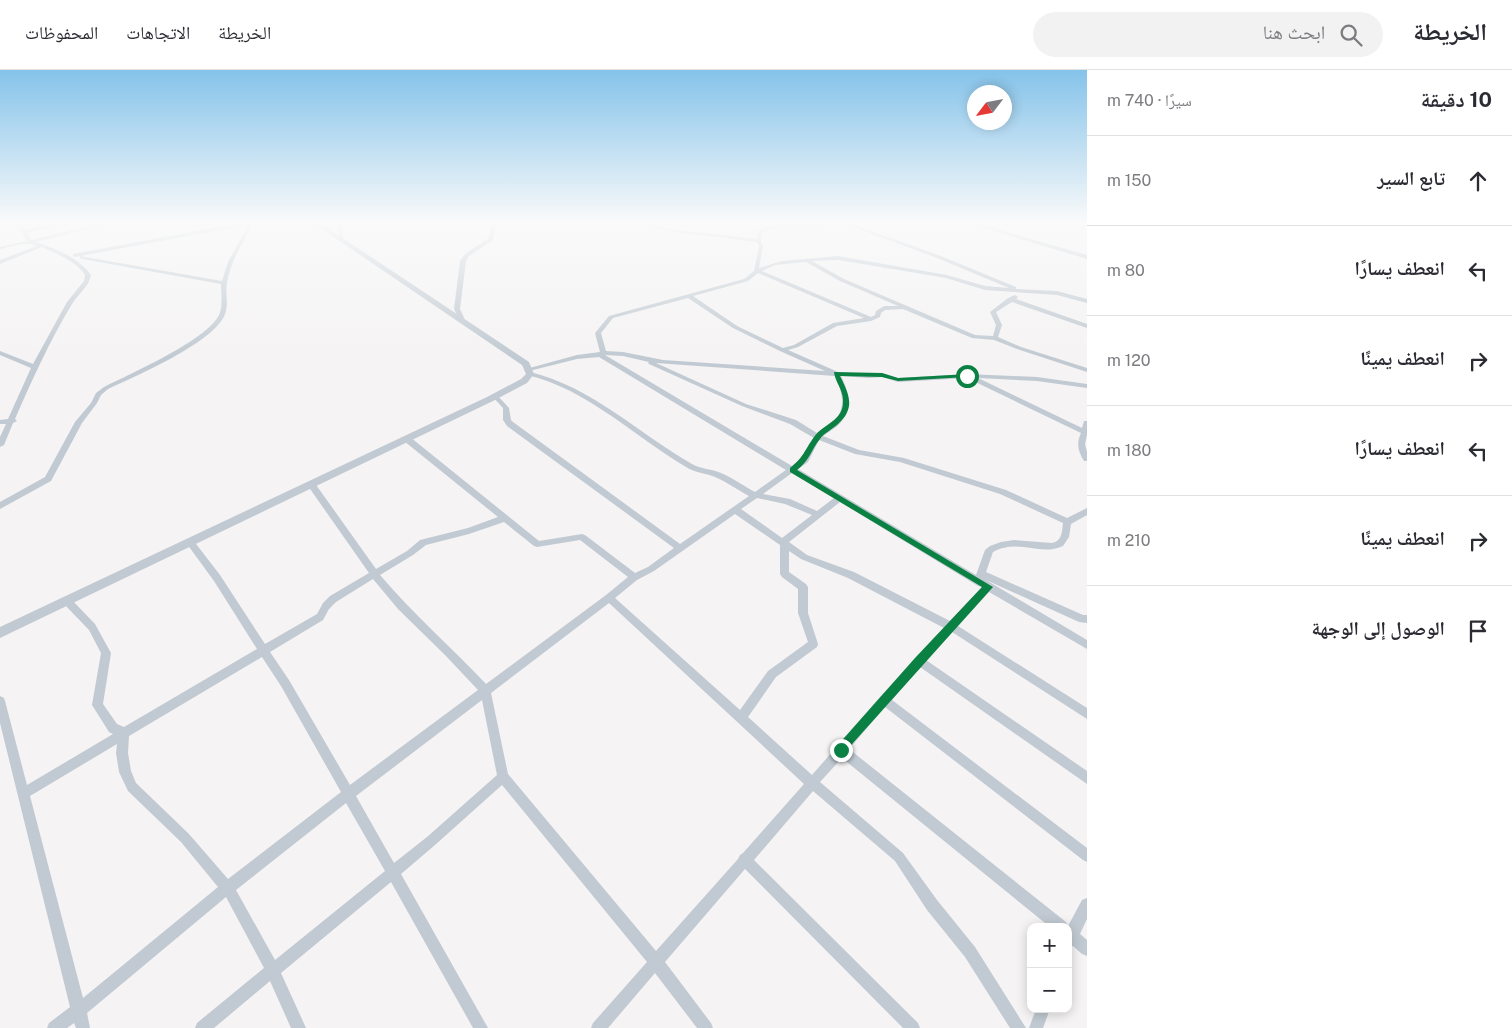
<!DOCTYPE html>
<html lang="ar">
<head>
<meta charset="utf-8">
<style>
	:root { --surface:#fff; --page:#f2f2f3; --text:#2b2b33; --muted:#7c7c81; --line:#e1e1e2 }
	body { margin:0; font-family:"Public Sans","Noto Naskh Arabic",sans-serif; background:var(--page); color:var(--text); direction:rtl }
	.controls { position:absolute; right:15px; bottom:15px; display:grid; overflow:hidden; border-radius:10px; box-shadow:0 2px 12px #0003 }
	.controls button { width:45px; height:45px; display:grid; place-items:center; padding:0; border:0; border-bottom:1px solid var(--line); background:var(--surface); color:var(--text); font:25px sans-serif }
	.compass { position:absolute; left:967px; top:15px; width:45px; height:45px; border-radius:50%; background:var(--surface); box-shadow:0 2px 12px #0003; rotate:238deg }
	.stop { position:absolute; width:15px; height:15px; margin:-11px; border:4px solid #0b8043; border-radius:50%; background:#fff }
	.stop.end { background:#0b8043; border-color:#fff; box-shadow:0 1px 5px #0008 }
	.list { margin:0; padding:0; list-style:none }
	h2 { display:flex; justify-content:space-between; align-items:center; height:65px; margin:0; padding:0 20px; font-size:21px }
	h2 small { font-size:16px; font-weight:400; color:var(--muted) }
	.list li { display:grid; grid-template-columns:32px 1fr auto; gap:15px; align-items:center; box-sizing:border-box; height:90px; padding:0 20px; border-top:1px solid var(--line) }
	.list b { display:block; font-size:19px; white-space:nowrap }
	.list em { font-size:16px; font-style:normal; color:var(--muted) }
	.icon { flex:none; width:28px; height:28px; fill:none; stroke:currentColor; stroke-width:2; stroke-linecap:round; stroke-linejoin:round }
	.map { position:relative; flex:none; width:1087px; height:958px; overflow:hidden; direction:ltr }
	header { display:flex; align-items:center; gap:30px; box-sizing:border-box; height:70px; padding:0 25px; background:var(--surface); border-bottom:1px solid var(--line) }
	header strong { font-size:24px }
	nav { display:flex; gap:28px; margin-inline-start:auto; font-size:18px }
	.search { width:350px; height:45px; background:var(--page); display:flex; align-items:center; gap:12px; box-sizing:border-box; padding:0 18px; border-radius:28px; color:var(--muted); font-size:19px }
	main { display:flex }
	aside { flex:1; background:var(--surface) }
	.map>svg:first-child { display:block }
</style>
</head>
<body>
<header>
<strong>الخريطة</strong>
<div class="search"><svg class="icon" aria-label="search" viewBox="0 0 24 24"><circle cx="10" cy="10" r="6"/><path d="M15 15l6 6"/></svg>ابحث هنا</div>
<nav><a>الخريطة</a><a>الاتجاهات</a><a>المحفوظات</a></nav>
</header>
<main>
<aside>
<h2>10 دقيقة<small>سيرًا · 740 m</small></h2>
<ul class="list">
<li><svg class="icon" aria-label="ahead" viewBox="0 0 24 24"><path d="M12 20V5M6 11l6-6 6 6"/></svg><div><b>تابع السير</b></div><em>150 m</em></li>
<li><svg class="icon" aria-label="left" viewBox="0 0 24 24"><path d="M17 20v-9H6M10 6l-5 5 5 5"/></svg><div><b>انعطف يسارًا</b></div><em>80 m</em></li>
<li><svg class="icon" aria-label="right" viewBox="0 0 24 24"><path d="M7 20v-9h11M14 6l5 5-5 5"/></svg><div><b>انعطف يمينًا</b></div><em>120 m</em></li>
<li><svg class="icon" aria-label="left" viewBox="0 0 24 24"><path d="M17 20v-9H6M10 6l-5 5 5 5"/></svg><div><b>انعطف يسارًا</b></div><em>180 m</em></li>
<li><svg class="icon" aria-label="right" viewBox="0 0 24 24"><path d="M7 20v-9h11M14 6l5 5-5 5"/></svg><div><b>انعطف يمينًا</b></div><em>210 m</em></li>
<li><svg class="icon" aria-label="arrive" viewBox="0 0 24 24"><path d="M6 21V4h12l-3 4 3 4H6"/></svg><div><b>الوصول إلى الوجهة</b></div></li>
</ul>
</aside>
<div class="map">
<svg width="1087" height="958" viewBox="0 0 1087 958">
	<rect width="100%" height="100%" fill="#f5f3f3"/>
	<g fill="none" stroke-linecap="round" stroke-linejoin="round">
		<g fill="#c1cad2" fill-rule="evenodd">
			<path d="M16,153H20L25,160L53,153H62L27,163L31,170L102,153H111L36,172C55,178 79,188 91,205C89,217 78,224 72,234C50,270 32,310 15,349L17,351L13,353L4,375L0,377V367L6,354H0V350L8,349L31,298L0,285V281L33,294L67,232L84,211L85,205C76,191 57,184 42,177L0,194V190L37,176C25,171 13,176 0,179V177L27,171Z"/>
			<path d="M240,153H251V158C241,175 230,193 227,213C225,223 229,234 225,244C215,272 136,306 108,319L101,325L97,333L82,353L51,411L0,439V432L45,407L75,352L91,333L96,323L104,317C130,304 207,270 219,245C223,236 221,224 221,214L82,189L80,188V186L222,211L228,192L247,158V155L75,187L73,186V184Z"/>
			<polygon points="337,153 341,153 344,172 340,171"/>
			<polygon points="492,153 496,153 493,170 469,186 466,191 460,239 465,250 460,251 454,239 460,191 465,184 489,168"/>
			<path d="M635,153H645L676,160L757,169L758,161L766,157L785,153H833C810,162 785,151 762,163L761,171L763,176L759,198L782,191L838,186L947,205L985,216L1009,218L937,188L842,153H849L941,186L1016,217V219L1057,221L1087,229V233L1057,225L985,220L946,208L838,190L812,191L844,209L975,265L993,266L996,255L990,242L1008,228L1015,225L1018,227L1016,229L1087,254V258L1012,232L996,242L1002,255L998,267L1021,277L1087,298V302L1017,279L994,270L972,268L903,239L885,240L881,243L880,247L871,251L837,256L798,277L788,280L838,302L869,304L882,303L898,308L967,304L1037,307L1087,314V318L1037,311L978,308L1082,358L1084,351H1087V365L1085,374L1087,382V391H1084C1078,381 1076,374 1081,363L967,308L898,312L882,307L869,308L841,306C850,324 853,343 836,357C832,360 827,363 823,366L859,380L904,388L1006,420L1067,448L1087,438V445L1071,454L1069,467L1063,476C1039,487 1020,468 993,482L986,502L1083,545H1087V553L1079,552L986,510L1087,570V579L989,522L958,556L1087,638V649L952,562L926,590L1087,701V714L920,597L892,630L1087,778V792L1083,790L885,637L849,679L1066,852L1068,856L1082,830L1087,828V849L1080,864L1087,870V886L1082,884L1073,876L1068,879V857H1050L842,688L820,712L903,783L937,830L975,877L1026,958H1010L965,887L927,840L895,791L813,721L754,790L918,953L920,958H903L745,799L665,892L711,953L713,958H697L655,903L608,958H591L593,953L647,892L502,715L435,775L401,804L488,958H473L391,812L281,903L306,958H291L270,911L214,958H195L197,953L264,898L226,827L87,943L90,958H76L74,953L67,958H47L49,953L70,937L0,653V626L4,628L5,631L27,715L113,664L109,662L92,635L101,583L89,560L64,534L62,531L64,528L67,527L70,528L95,554L111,583L103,634L117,654L124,657L257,579L214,511L187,474L186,472L187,470H193L220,505L265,574L317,544L323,533L330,526L369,503L308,416L307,414L308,412H314L376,499L407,481L420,470L468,458L498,447L404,371V367H410L539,471L582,464L585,465L635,503L648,497L674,478L507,356L503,350V338L492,326L495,324L497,325L509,338L511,350L513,352L680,474L749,426C738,420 727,412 715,407C706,403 695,403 686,397C634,366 588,320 528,305L527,304L530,302C592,317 638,363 692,394C701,399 712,399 721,403C733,408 744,416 755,422L786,400L599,287L577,289L529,301L526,299L577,285L600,282L595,263L609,246L744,209L754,201L759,176L757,172L676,162ZM806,192L840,211L898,236H884L876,241L875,245L871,247L762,201L775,195ZM758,203L864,248L833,253L794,275L783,278L737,256L693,226L748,211ZM688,228L733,258L780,281L825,301L663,290L623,282L606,281L601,263L613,248ZM605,285L623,286L649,292L648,293L649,294L742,336L790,354L814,368L802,388L792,396ZM656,293L835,306C842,320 847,338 834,351C829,356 822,359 817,363L796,350L746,334ZM819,370L855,384L900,392L1000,424L1063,453C1062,462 1062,471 1052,473L1014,470L1001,472L990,476L985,480L976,505L798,399L808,392ZM792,403L834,428L817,441L790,429L763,424ZM757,428L785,434L812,445L782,468L741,439ZM840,432L978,516L982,517L950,551L854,502L807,485L789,472ZM735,444L780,475V504L782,507L798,519V543L808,572L768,601L740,640L615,528L637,510L654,501ZM504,452L534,476L537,477L580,470L628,507L606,525L486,614C451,577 413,544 380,505L413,485L426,475L469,464ZM789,481L801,489L848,508L944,558L880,627L812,705L748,647L776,607L817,577L818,574L808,543V517L806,514L789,502ZM373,509L398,539L445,585L478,620L350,715L289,610L270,582L323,550L329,539L336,532ZM609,533L804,714L743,783L740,785L738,789L656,881L508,704L491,623ZM262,587L281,616L341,722L228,809L189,764L136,713L131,701L128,683L129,666ZM482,630L497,705L427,767L394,793L356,726ZM117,674L116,683L119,702L128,721L181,772L218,817L83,928L30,726ZM346,733L385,801L275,890L236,820Z"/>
			<polygon points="967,153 975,153 1087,185 1087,189"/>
			<polygon points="1036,939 1050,939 1043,958 1029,958"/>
		</g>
		<polygon fill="#c1cad2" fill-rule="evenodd" points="313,153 320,153 529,292 534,304 527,313 493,331 0,568 0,557 487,327 521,309 526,304 522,295"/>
	</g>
	<linearGradient id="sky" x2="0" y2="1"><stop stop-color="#85c3ea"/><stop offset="0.53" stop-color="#fafafa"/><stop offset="1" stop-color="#fafafa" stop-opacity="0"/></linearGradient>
	<rect width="1087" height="287" fill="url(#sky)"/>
	<path fill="#0b8043" d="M834,302L882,303L898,308L969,304L967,307L898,311L882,307L840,306C849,324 856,338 838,354C833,359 824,363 820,369C811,380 810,390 797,400L993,517L844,683L841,685L837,683L836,680L837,676L915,588L982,517L790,402V398C804,387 804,381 814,367C823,354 843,351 843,332C844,321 835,312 834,302Z"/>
</svg>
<div class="controls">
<button>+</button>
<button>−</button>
</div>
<svg class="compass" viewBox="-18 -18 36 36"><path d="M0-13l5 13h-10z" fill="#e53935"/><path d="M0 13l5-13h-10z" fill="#7c7c81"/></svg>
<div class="stop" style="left:967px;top:306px"></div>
<div class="stop end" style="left:841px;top:680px"></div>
</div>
</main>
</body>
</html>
